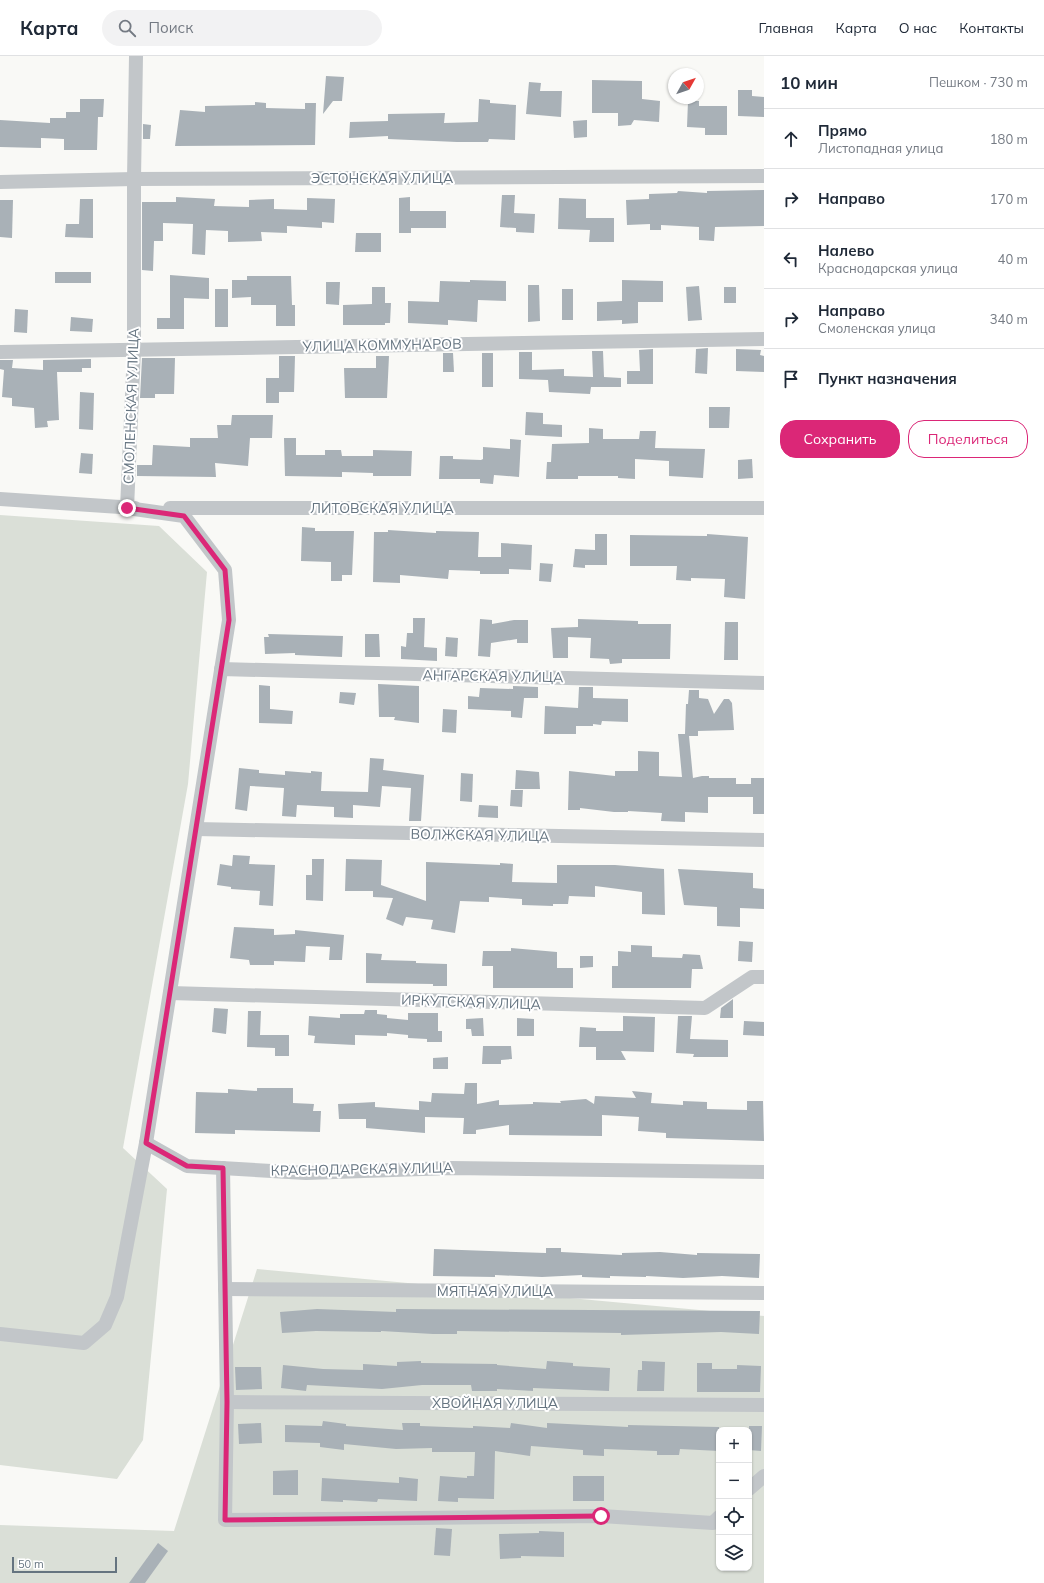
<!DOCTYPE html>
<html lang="ru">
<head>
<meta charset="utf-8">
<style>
	:root { --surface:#fff; --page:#f2f2f3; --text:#1f2937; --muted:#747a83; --line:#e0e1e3; --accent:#db2777 }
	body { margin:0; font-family:Mulish,sans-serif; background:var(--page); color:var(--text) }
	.controls { position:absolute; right:12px; bottom:12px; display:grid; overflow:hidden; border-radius:8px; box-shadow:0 1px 3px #0004 }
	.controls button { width:36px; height:36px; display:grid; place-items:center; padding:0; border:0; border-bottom:1px solid var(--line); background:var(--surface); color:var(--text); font:20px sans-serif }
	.compass { position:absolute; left:668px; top:12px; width:36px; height:36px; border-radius:50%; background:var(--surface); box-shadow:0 1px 3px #0004; rotate:50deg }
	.scale { position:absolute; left:12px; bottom:10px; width:105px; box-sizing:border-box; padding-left:4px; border:2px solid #657480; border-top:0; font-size:11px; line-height:14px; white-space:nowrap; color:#657480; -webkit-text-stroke:3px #fff; paint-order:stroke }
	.stop { position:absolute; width:12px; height:12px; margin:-9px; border:3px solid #db2777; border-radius:50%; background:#fff }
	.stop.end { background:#db2777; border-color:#fff; box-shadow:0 1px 4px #0008 }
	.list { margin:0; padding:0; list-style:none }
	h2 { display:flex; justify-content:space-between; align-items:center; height:52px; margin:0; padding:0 16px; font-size:17px }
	h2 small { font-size:13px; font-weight:400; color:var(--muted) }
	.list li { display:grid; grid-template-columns:26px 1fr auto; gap:12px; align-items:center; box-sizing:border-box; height:60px; padding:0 16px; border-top:1px solid var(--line) }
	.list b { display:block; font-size:15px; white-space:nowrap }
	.list p { margin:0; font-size:13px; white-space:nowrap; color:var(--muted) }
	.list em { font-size:13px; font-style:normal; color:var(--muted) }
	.actions { display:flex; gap:8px; padding:12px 16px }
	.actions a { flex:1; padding:9px 0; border:1px solid var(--accent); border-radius:16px; text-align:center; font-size:14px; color:var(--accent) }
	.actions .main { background:var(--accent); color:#fff }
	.icon { flex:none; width:22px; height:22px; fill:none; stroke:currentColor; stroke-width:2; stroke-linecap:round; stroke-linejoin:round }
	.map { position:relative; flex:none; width:764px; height:1527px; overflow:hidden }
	header { display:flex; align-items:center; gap:24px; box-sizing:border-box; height:56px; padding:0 20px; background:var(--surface); border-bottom:1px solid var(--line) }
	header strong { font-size:19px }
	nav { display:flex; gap:22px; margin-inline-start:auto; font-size:14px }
	.search { width:280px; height:36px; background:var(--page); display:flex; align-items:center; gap:10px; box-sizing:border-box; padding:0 14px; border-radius:22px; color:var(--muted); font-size:15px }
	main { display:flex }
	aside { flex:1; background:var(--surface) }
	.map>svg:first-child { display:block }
</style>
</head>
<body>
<header>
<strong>Карта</strong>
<div class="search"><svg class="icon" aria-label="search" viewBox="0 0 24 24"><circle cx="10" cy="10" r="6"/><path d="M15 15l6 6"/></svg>Поиск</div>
<nav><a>Главная</a><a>Карта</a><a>О нас</a><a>Контакты</a></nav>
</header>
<main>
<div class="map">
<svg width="764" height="1527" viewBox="0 0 764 1527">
	<rect width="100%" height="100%" fill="#f9f9f6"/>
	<g fill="#dadfd7" fill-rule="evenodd">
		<polygon points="0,459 159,470 207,516 188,728 123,1092 167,1133 143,1384 117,1423 0,1409"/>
		<path d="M257,1213L764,1260V1527H0V1469L174,1475ZM719,1374H749V1512H719Z"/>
	</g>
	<g fill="#a9b1b7">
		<polygon points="326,20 344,21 342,45 333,45 323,58"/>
		<polygon points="592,24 642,25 642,43 660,45 659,66 634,64 631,69 618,70 618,57 592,57"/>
		<polygon points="529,26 541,27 540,35 562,35 561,61 526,58"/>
		<polygon points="738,34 752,34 752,40 764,41 764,61 738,60"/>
		<polygon points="80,43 104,43 103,61 98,61 97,94 64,94 64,83 41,82 41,92 0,91 0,64 50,67 50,62 66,62 66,56 80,56"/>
		<polygon points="479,43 490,44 490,47 516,49 515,84 489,83 488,86 457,86 388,83 388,80 349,82 350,66 388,65 388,58 445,57 444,67 478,66"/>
		<polygon points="688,45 699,45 699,50 727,50 727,79 705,79 705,72 687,71"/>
		<polygon points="255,46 266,47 266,52 305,53 305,47 316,47 315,89 175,90 180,54 205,56 205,50 255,49"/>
		<polygon points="587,64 587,81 574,82 573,65"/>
		<polygon points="143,68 151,69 150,83 143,83"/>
		<polygon points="764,134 764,170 715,171 714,185 699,184 699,171 661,169 661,174 650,174 650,168 627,169 626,144 649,143 649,138 677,137 678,135 707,137 707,135"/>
		<polygon points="502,139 515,139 514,157 535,158 534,177 516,176 516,172 500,171"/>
		<polygon points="176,141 215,143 214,150 249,151 249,144 274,143 274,153 307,154 307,142 335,143 334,167 322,166 322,172 287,170 287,177 261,176 262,185 228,186 228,175 206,174 205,199 192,198 193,168 163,167 163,185 154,185 153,215 142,214 142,146 176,146"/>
		<polygon points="410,141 410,155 446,155 446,172 411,172 411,177 399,177 399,142"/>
		<polygon points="559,142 586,143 586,162 614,162 614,186 589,186 590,174 558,173"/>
		<polygon points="80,143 93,143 93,182 65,181 66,168 79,168"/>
		<polygon points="0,144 13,144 12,182 0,181"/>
		<polygon points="356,177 381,177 381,196 355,196"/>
		<rect x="55" y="216" width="36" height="11"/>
		<polygon points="170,219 209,222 209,243 184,242 184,273 157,273 157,262 170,262"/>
		<polygon points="247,220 291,220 292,249 295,249 295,270 276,270 276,249 251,249 251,241 232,242 232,224 247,224"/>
		<polygon points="470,224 506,225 506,245 478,244 477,266 448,264 448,269 408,267 408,245 439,246 440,225 470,226"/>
		<polygon points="622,224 663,225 663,246 638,246 638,267 622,268 622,264 597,265 597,246 622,245"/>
		<polygon points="326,226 340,226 339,249 326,248"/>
		<polygon points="528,229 539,229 540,265 528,266"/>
		<polygon points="699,230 702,264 688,265 686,231"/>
		<polygon points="372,231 385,231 385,247 391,247 390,267 385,267 385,269 343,269 343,249 372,248"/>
		<rect x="724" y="231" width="12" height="16"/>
		<rect x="215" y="233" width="13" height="38"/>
		<rect x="562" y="233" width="11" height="31"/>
		<polygon points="15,253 28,254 27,277 14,276"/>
		<polygon points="71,261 93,263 92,276 70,275"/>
		<polygon points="708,292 707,318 695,317 696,293"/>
		<polygon points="653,293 653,328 627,328 627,315 640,315 639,294"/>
		<polygon points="736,293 761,294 760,299 764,300 764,316 736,315"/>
		<polygon points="592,295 603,295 604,321 621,322 621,331 591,331 590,338 549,336 548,324 519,323 519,296 532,296 532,314 564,313 564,320 593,321"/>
		<polygon points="443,297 453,297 454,316 443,316"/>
		<rect x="482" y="297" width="11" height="34"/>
		<polygon points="279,300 295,300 294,336 279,336 279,347 266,347 266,322 279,322"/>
		<polygon points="376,300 389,300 387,342 345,342 344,312 376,312"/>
		<polygon points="142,302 175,302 174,338 155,338 155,342 140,342"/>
		<polygon points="91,303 91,312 82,312 82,316 57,316 59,364 47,365 48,371 35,372 34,352 12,350 12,342 2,341 4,314 0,313 0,304 13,304 12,312 43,314 43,304"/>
		<polygon points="80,336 94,337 93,374 79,373"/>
		<polygon points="709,351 730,351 729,372 709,372"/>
		<polygon points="526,356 543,357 543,368 562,369 562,381 525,379"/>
		<polygon points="232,359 273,359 272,382 250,382 248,410 215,407 216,421 137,420 137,409 152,409 153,389 190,391 190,382 218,382 217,369 231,369"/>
		<polygon points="589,372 603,373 603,383 639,383 640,375 656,375 655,392 705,393 703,422 669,420 669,405 635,403 635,423 618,422 618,420 578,420 578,423 546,423 547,406 551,406 552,388 589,387"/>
		<polygon points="284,382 296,382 296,399 325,399 325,394 341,394 342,400 373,400 373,394 412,395 411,420 373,420 373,417 342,416 342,421 285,420"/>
		<polygon points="510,383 521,384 519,421 494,419 493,428 480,427 480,423 439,423 440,400 453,400 453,403 481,404 483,403 483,391 510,393"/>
		<polygon points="81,397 93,398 92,418 79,417"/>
		<polygon points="752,403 753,422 738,423 738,404"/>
		<polygon points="302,471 315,472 315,475 354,475 352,519 342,519 342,525 331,525 331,506 301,505"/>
		<polygon points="388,474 436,477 436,475 479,476 478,501 501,501 501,487 532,489 531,514 509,513 509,518 480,518 480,515 449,514 448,523 400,519 400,527 373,526 374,476 388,476"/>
		<polygon points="595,478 607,478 607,509 585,509 585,512 573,511 575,493 595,494"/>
		<polygon points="707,478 748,481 745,543 724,541 725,523 691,522 691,525 676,524 677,510 630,510 630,479 707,480"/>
		<polygon points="540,507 553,508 551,526 539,525"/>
		<polygon points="413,562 425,562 424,591 437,592 437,605 401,603 401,590 406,591 407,577 413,577"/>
		<polygon points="480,563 492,564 492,568 514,564 528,564 528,587 517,587 517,583 491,587 490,601 478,600"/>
		<polygon points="578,563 638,565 638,568 671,568 670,603 622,603 622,607 610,608 609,603 590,602 591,582 568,581 568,602 553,602 551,572 578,571"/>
		<polygon points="725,566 738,566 738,604 724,604"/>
		<polygon points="268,578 343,580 342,601 295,599 295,597 265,598 264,581 269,581"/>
		<polygon points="365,578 379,578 380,601 365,601"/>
		<polygon points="446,581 458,582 457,601 445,600"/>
		<polygon points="378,628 419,630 419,667 394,664 395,661 379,661"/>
		<polygon points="259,629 270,630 270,653 293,655 292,668 259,667"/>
		<polygon points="513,630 538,631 538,642 524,642 522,662 511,661 511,655 468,653 468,640 479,641 480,632 513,633"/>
		<polygon points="579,631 593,631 593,642 628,643 628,666 602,665 601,669 593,668 593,670 576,670 576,678 544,678 545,650 578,652"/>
		<polygon points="689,634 699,634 699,642 708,643 714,658 724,643 729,643 732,647 734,674 698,675 698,680 689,680 693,722 702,720 709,720 709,722 736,722 736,728 751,728 751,722 764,722 764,758 753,758 753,741 708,741 708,757 685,756 685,766 661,765 662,757 628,755 628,756 614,756 580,752 580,754 568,754 569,715 615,720 615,715 638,715 638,695 659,696 659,720 682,721 678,678 685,678 686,648 688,648"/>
		<polygon points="340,636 356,637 354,649 339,647"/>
		<polygon points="443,653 457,654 456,677 442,676"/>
		<polygon points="370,702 384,703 383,714 424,719 421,765 409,765 411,732 382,730 380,751 353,749 353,762 334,761 334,751 297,749 296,761 282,760 284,732 250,730 247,755 235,753 239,712 259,714 259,717 285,719 285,715 311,717 311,715 322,716 321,735 368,736"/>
		<polygon points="516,714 539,716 540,733 515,733"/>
		<polygon points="461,717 473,718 472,746 460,745"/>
		<polygon points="511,734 523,734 522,751 510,750"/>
		<polygon points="479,749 498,750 498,762 478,761"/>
		<polygon points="233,799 250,800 249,808 275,809 273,850 259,849 260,835 231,833 231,831 217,829 220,808 232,810"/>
		<polygon points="312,803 324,803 323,845 306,844 306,819 312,819"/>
		<polygon points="346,803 382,804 381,829 426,845 426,806 500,809 500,807 513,808 512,826 557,827 557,809 615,809 664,813 665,859 642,858 642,836 595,830 595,841 569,840 568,848 553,848 553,850 522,849 522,843 489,841 489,846 460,845 455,877 431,873 433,864 406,861 403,870 386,863 393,842 373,841 373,835 345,835"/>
		<polygon points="678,813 753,817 753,832 764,833 764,853 740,852 740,871 717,870 717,851 684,849"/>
		<polygon points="234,871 274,873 274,879 295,878 295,874 344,879 342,904 329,904 330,891 306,890 305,906 274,905 274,909 250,909 249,904 230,902"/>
		<polygon points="739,885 753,886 752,906 738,905"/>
		<polygon points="631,889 652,890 652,901 682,902 683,898 700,899 703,913 692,913 691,932 612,932 612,910 618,910 618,895 631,896"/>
		<polygon points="511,892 557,896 557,912 573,912 573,932 493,932 493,910 482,910 483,895 511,895"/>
		<polygon points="366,897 382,898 381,904 416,905 416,907 447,908 447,930 433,930 433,928 366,927"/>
		<polygon points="580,900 593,900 593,911 580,912"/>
		<polygon points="733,943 733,962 720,962 721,952"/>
		<polygon points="214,952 228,953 226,978 212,976"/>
		<polygon points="365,954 377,954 377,958 387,959 387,962 408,964 408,957 438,957 438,975 442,975 442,986 427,986 427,983 408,982 408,979 387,977 387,980 355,979 355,989 314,987 315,980 308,979 309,960 340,962 340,958 364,958"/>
		<polygon points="248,955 261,955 260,979 289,979 289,1000 275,1000 275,992 247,991"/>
		<polygon points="623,960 655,961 654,996 621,995 626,1004 596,1004 596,991 579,991 580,971 596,972 596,975 623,975"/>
		<polygon points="678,960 692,960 690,983 728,984 728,1001 693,1001 694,998 676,997"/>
		<polygon points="483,962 484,980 472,980 471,973 466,973 466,963"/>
		<polygon points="517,962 534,963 534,980 517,980"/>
		<polygon points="744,965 764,966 764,980 743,979"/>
		<polygon points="483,990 511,990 512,1003 501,1004 501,1008 482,1008"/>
		<polygon points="448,1001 448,1013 433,1013 433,1002"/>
		<polygon points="465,1027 477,1027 477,1048 499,1044 499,1049 533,1048 533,1046 561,1047 560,1045 586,1043 594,1048 595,1040 636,1042 632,1035 652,1037 651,1047 683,1049 683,1045 707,1046 707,1053 747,1054 747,1045 763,1045 764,1085 666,1082 666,1077 638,1075 639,1061 602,1059 602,1080 509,1079 509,1069 476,1074 476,1078 463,1078 464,1062 425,1061 425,1077 366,1072 366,1063 339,1063 338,1048 375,1046 375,1051 419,1054 419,1045 431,1046 432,1037 464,1038"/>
		<polygon points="257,1032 293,1032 293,1047 314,1048 313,1055 321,1055 320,1076 235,1074 235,1078 195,1077 196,1036 228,1037 228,1033 257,1035"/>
		<polygon points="546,1192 561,1192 561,1196 622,1199 622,1197 660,1196 697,1199 697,1197 760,1198 759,1222 722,1220 683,1222 646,1220 646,1221 610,1220 610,1222 582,1221 582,1219 542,1221 495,1219 495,1221 433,1220 434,1193 546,1197"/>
		<polygon points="317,1253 396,1256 396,1253 760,1255 759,1278 721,1276 621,1279 621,1277 457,1275 457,1278 433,1278 381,1275 381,1276 316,1275 282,1277 280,1256"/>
		<polygon points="421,1305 421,1307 497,1308 497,1309 546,1313 547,1305 573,1307 573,1310 610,1312 609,1335 533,1332 533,1335 497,1333 497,1335 472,1335 471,1329 422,1329 382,1333 307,1329 306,1335 281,1332 283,1309 323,1313 363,1314 363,1308 397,1310 397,1306"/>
		<polygon points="642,1305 665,1306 664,1335 637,1335 638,1314 642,1314"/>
		<polygon points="697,1307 712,1307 712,1313 737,1313 737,1309 761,1310 760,1336 697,1336"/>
		<polygon points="235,1311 261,1311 262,1333 236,1334"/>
		<polygon points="323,1365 346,1368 346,1370 403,1374 402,1367 420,1367 420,1370 473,1372 473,1370 510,1372 511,1367 547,1372 547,1367 628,1371 628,1369 719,1371 719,1395 680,1393 679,1399 657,1399 657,1395 604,1393 604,1400 583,1399 583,1394 531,1390 530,1400 495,1395 494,1443 458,1442 458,1446 438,1445 440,1420 467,1422 467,1420 474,1420 475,1396 432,1396 432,1392 396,1393 344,1388 344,1394 320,1391 320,1387 285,1386 285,1369 322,1370"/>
		<polygon points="261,1367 262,1387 239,1388 238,1368"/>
		<polygon points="749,1370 762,1370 761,1395 749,1394"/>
		<polygon points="298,1414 298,1439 273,1439 273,1415"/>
		<rect x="573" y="1420" width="31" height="25"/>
		<polygon points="399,1421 418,1423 417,1445 378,1443 377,1446 343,1444 343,1446 321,1445 322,1422 399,1427"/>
		<polygon points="436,1472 452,1473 450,1500 434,1499"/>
		<polygon points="539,1475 564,1476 564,1501 521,1500 521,1502 500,1503 499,1478 539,1477"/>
		<polygon points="158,1487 168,1495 145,1527 129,1527"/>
	</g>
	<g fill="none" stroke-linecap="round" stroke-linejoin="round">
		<g stroke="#c2c6c9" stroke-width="14">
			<polyline points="0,126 134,123 764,120"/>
			<polyline points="0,296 764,283"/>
			<polyline points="0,443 135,452"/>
			<polyline points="170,452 764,452"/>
			<polyline points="221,613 764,627"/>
			<polyline points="196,773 764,784"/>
			<polyline points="170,937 705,952 752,921 764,921"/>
			<polyline points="146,1087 187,1110 306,1117 451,1112 764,1116"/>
			<polyline points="223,1112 227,1346 225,1464 601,1460 713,1467 719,1461"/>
			<polyline points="225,1233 764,1237"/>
			<polyline points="0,1278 84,1287 105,1269 117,1241 146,1087 229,564 225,514 184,460 127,452 134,294 134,123 136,0"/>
			<polyline points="227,1346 764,1349"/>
			<polyline points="749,1433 764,1420"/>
		</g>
	</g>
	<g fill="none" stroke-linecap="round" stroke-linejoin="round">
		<polyline stroke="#db2777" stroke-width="5" points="127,452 184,460 225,514 229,564 146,1087 187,1110 223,1112 227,1346 225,1464 601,1460"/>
	</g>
	<g text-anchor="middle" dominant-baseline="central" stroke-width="4" stroke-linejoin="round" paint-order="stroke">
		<g font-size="14" fill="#657480" stroke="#fff">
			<text x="382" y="122">ЭСТОНСКАЯ УЛИЦА</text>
			<text transform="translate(382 289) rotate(-1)">УЛИЦА КОММУНАРОВ</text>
			<text transform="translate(131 350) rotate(-88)">СМОЛЕНСКАЯ УЛИЦА</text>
			<text x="382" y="452">ЛИТОВСКАЯ УЛИЦА</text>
			<text transform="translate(493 620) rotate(1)">АНГАРСКАЯ УЛИЦА</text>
			<text transform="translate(480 779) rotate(1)">ВОЛЖСКАЯ УЛИЦА</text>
			<text transform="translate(471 946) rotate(2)">ИРКУТСКАЯ УЛИЦА</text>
			<text transform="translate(362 1113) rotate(-1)">КРАСНОДАРСКАЯ УЛИЦА</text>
			<text x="495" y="1235">МЯТНАЯ УЛИЦА</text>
			<text x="495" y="1347">ХВОЙНАЯ УЛИЦА</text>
		</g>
	</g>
</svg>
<div class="controls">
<button>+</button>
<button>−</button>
<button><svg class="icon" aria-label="locate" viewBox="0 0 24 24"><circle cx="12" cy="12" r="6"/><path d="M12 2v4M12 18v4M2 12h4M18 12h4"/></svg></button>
<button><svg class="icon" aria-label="layers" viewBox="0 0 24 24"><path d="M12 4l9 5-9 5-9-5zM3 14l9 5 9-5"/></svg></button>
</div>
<svg class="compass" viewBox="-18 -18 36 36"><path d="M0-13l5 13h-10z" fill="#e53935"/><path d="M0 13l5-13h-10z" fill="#747a83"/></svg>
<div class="scale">50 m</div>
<div class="stop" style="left:601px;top:1460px"></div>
<div class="stop end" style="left:127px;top:452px"></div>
</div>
<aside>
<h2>10 мин<small>Пешком · 730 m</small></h2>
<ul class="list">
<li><svg class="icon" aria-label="ahead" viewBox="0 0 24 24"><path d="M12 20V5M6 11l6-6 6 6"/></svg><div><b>Прямо</b><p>Листопадная улица</p></div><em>180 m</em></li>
<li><svg class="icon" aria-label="right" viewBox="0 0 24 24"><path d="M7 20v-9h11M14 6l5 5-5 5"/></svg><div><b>Направо</b></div><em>170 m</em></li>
<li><svg class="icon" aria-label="left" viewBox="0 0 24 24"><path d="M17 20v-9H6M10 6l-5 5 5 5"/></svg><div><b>Налево</b><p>Краснодарская улица</p></div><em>40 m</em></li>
<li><svg class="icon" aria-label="right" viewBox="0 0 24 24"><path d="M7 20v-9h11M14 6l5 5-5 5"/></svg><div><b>Направо</b><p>Смоленская улица</p></div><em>340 m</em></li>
<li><svg class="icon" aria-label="arrive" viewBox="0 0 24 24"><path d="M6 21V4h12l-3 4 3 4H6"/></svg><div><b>Пункт назначения</b></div></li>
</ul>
<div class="actions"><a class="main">Сохранить</a><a>Поделиться</a></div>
</aside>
</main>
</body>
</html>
